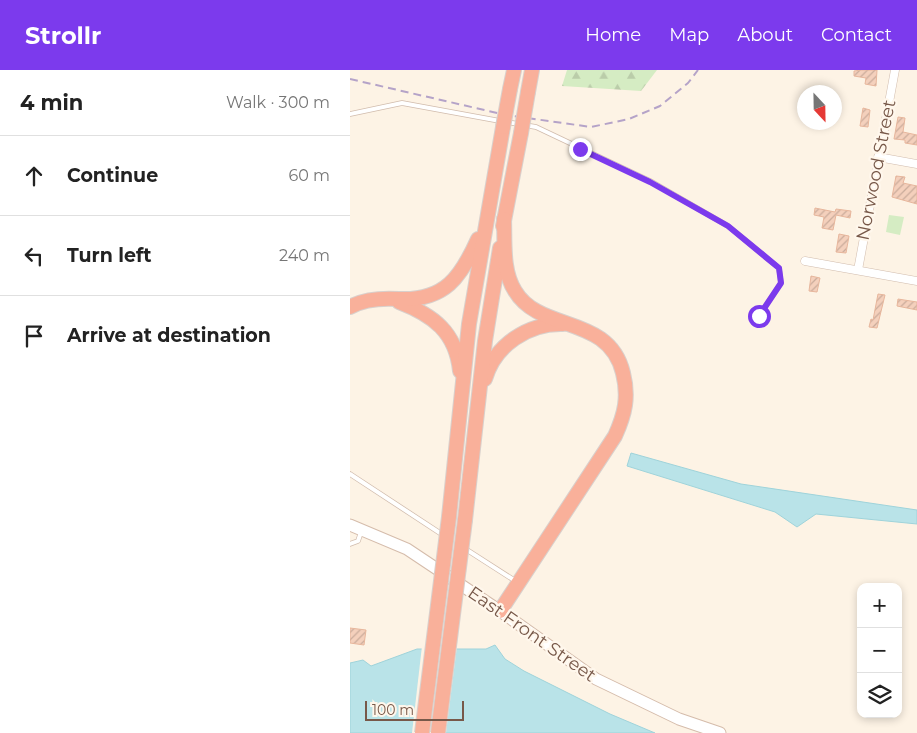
<!DOCTYPE html>
<html lang="en">
<head>
<meta charset="utf-8">
<style>
	:root { --surface:#fff; --page:#f6f6f6; --text:#222; --muted:#767676; --line:#e0e0e0; --accent:#7c3aed }
	body { margin:0; font-family:Montserrat,sans-serif; background:var(--page); color:var(--text) }
	.controls { position:absolute; right:15px; bottom:15px; display:grid; overflow:hidden; border-radius:10px; box-shadow:0 2px 8px #0003 }
	.controls button { width:45px; height:45px; display:grid; place-items:center; padding:0; border:0; border-bottom:1px solid var(--line); background:var(--surface); color:var(--text); font:25px sans-serif }
	.compass { position:absolute; left:447px; top:15px; width:45px; height:45px; border-radius:50%; background:var(--surface); box-shadow:0 2px 8px #0003; rotate:158deg }
	.scale { position:absolute; left:15px; bottom:12px; width:99px; box-sizing:border-box; padding-left:5px; border:2px solid #775849; border-top:0; font-size:14px; line-height:18px; white-space:nowrap; color:#775849; -webkit-text-stroke:4px #fff7ec; paint-order:stroke }
	.stop { position:absolute; width:15px; height:15px; margin:-11px; border:4px solid #7c3aed; border-radius:50%; background:#fff }
	.stop.end { background:#7c3aed; border-color:#fff; box-shadow:0 1px 5px #0008 }
	.list { margin:0; padding:0; list-style:none }
	h2 { display:flex; justify-content:space-between; align-items:center; height:65px; margin:0; padding:0 20px; font-size:21px }
	h2 small { font-size:16px; font-weight:400; color:var(--muted) }
	.list li { display:grid; grid-template-columns:32px 1fr auto; gap:15px; align-items:center; box-sizing:border-box; height:80px; padding:0 20px; border-top:1px solid var(--line) }
	.list b { display:block; font-size:19px; white-space:nowrap }
	.list em { font-size:16px; font-style:normal; color:var(--muted) }
	.icon { flex:none; width:28px; height:28px; fill:none; stroke:currentColor; stroke-width:2; stroke-linecap:round; stroke-linejoin:round }
	.map { position:relative; flex:none; width:567px; height:663px; overflow:hidden }
	header { display:flex; align-items:center; gap:30px; box-sizing:border-box; height:70px; padding:0 25px; background:var(--accent); color:#fff }
	header strong { font-size:24px }
	nav { display:flex; gap:28px; margin-inline-start:auto; font-size:18px }
	main { display:flex }
	aside { flex:1; background:var(--surface) }
	.map>svg:first-child { display:block }
</style>
</head>
<body>
<header>
<strong>Strollr</strong>
<nav><a>Home</a><a>Map</a><a>About</a><a>Contact</a></nav>
</header>
<main>
<aside>
<h2>4 min<small>Walk · 300 m</small></h2>
<ul class="list">
<li><svg class="icon" aria-label="ahead" viewBox="0 0 24 24"><path d="M12 20V5M6 11l6-6 6 6"/></svg><div><b>Continue</b></div><em>60 m</em></li>
<li><svg class="icon" aria-label="left" viewBox="0 0 24 24"><path d="M17 20v-9H6M10 6l-5 5 5 5"/></svg><div><b>Turn left</b></div><em>240 m</em></li>
<li><svg class="icon" aria-label="arrive" viewBox="0 0 24 24"><path d="M6 21V4h12l-3 4 3 4H6"/></svg><div><b>Arrive at destination</b></div></li>
</ul>
</aside>
<div class="map">
<svg width="567" height="663" viewBox="0 0 567 663">
	<defs>
		<pattern id="forest-firs" width="22" height="20" patternUnits="userSpaceOnUse" patternTransform="scale(1.25)"><rect width="22" height="20" fill="#d5ecc3"/><path d="M5 1l3.5 6h-7zM16 11l3.5 6h-7z" fill="#bacca9"/></pattern>
		<pattern id="building-hatch" width="6" height="6" patternUnits="userSpaceOnUse" patternTransform="scale(1.25)"><rect width="6" height="6" fill="#f4d0bc"/><path d="M-1 1l2-2M0 6l6-6M5 7l2-2" fill="none" stroke="#caac9b"/></pattern>
	</defs>
	<rect width="100%" height="100%" fill="#fdf3e5"/>
	<polygon fill="url(#forest-firs)" points="217,0 307,0 291,21 212,16"/>
	<polygon fill="#d5ecc3" points="539,145 554,147 550,165 536,162"/>
	<g fill="#b9e3e8" stroke="#9fd3da">
		<polygon points="281,383 391,414 567,440 567,454 466,444 447,457 425,442 277,396"/>
		<polygon points="145,575 155,589 174,601 260,644 305,663 0,663 0,593 13,590 21,596 67,579 136,579"/>
	</g>
	<polygon fill="#fdf3e5" points="72,576 107,576 96,663 62,663"/>
	<g fill="url(#building-hatch)" stroke="#e7b69c">
		<polygon points="511,0 527,0 526,16 515,14 516,8 504,6 504,1"/>
		<polygon points="513,38 520,40 518,57 510,56"/>
		<polygon points="548,47 555,48 553,62 567,65 567,75 555,73 555,70 544,69"/>
		<polygon points="546,106 555,107 553,113 567,116 567,134 542,127"/>
		<polygon points="465,138 485,142 486,139 501,141 500,148 486,145 483,160 472,158 474,147 464,145"/>
		<polygon points="489,164 499,166 496,183 486,182"/>
		<polygon points="461,206 470,208 467,222 459,221"/>
		<polygon points="528,224 535,225 527,258 519,257 521,249 523,250"/>
		<polygon points="548,229 567,232 567,240 547,236"/>
		<polygon points="0,558 16,560 14,575 0,573"/>
	</g>
	<g fill="none" stroke-linecap="round" stroke-linejoin="round">
		<g stroke="#d1bcad" stroke-width="5.5">
			<g id="lane">
				<polyline points="0,44 52,33 150,51"/>
				<polyline points="157,52 186,57 300,111 378,156 429,198 431,213 409,246"/>
				<polyline points="0,404 93,465"/>
				<polyline points="0,474 8,471 11,462"/>
				<polyline points="114,478 167,512"/>
			</g>
		</g>
		<g stroke="#d1bcad" stroke-width="9">
			<g id="street">
				<polyline points="528,87 567,94"/>
				<polyline points="455,191 567,211"/>
				<polyline points="508,200 545,0"/>
			</g>
		</g>
		<g stroke="#d5bcab" stroke-width="13">
			<polyline id="secondary" points="0,455 57,479 150,541 246,609 329,649 370,663"/>
		</g>
		<g stroke="#d9d0cc" stroke-width="16">
			<g id="highway">
				<polyline points="160,19 164,0"/>
				<polyline points="178,22 182,0"/>
				<polyline points="153,156 171,63"/>
				<path d="M49,232C83,245 106,262 110,301"/>
				<path d="M0,237C14,229 33,228 49,229C95,231 111,207 128,169"/>
				<path d="M135,309C145,275 178,253 213,254"/>
				<polyline points="99,447 119,254 153,57"/>
				<polyline points="115,450 135,271 150,178"/>
				<path d="M150,541L265,366C275,344 279,327 273,303C259,244 190,263 165,221C152,201 155,172 154,149"/>
			</g>
		</g>
		<use href="#lane" stroke="#fff" stroke-width="4"/>
		<use href="#street" stroke="#fff" stroke-width="8"/>
		<use href="#secondary" stroke="#fff" stroke-width="11"/>
		<use href="#highway" stroke="#f9b09a" stroke-width="14"/>
		<polyline stroke="#b5a3c8" stroke-width="2" stroke-dasharray="8 5" stroke-linecap="butt" points="0,9 156,45 241,57 279,49 310,36 338,13 348,0"/>
		<g stroke="#d9d0cc" stroke-width="16" stroke-linecap="butt">
			<g id="highway-bridge">
				<polyline points="153,57 160,19"/>
				<polyline points="171,63 178,22"/>
				<polyline points="72,663 99,447"/>
				<polyline points="88,663 115,450"/>
			</g>
		</g>
		<use href="#highway-bridge" stroke="#f9b09a" stroke-width="14"/>
	</g>
	<g fill="none" stroke-linecap="round" stroke-linejoin="round">
		<polyline stroke="#7c3aed" stroke-width="6" points="230,79 300,112 378,156 429,198 431,213 409,246"/>
	</g>
	<g text-anchor="middle" dominant-baseline="central" stroke-width="4.5" stroke-linejoin="round" paint-order="stroke">
		<g font-size="18" fill="#775849" stroke="#fff7ec">
			<text transform="translate(526 100) rotate(-79)">Norwood Street</text>
			<text transform="translate(182 564) rotate(35)">East Front Street</text>
		</g>
	</g>
</svg>
<div class="controls">
<button>+</button>
<button>−</button>
<button><svg class="icon" aria-label="layers" viewBox="0 0 24 24"><path d="M12 4l9 5-9 5-9-5zM3 14l9 5 9-5"/></svg></button>
</div>
<svg class="compass" viewBox="-18 -18 36 36"><path d="M0-13l5 13h-10z" fill="#e53935"/><path d="M0 13l5-13h-10z" fill="#767676"/></svg>
<div class="scale">100 m</div>
<div class="stop" style="left:409px;top:246px"></div>
<div class="stop end" style="left:230px;top:79px"></div>
</div>
</main>
</body>
</html>
